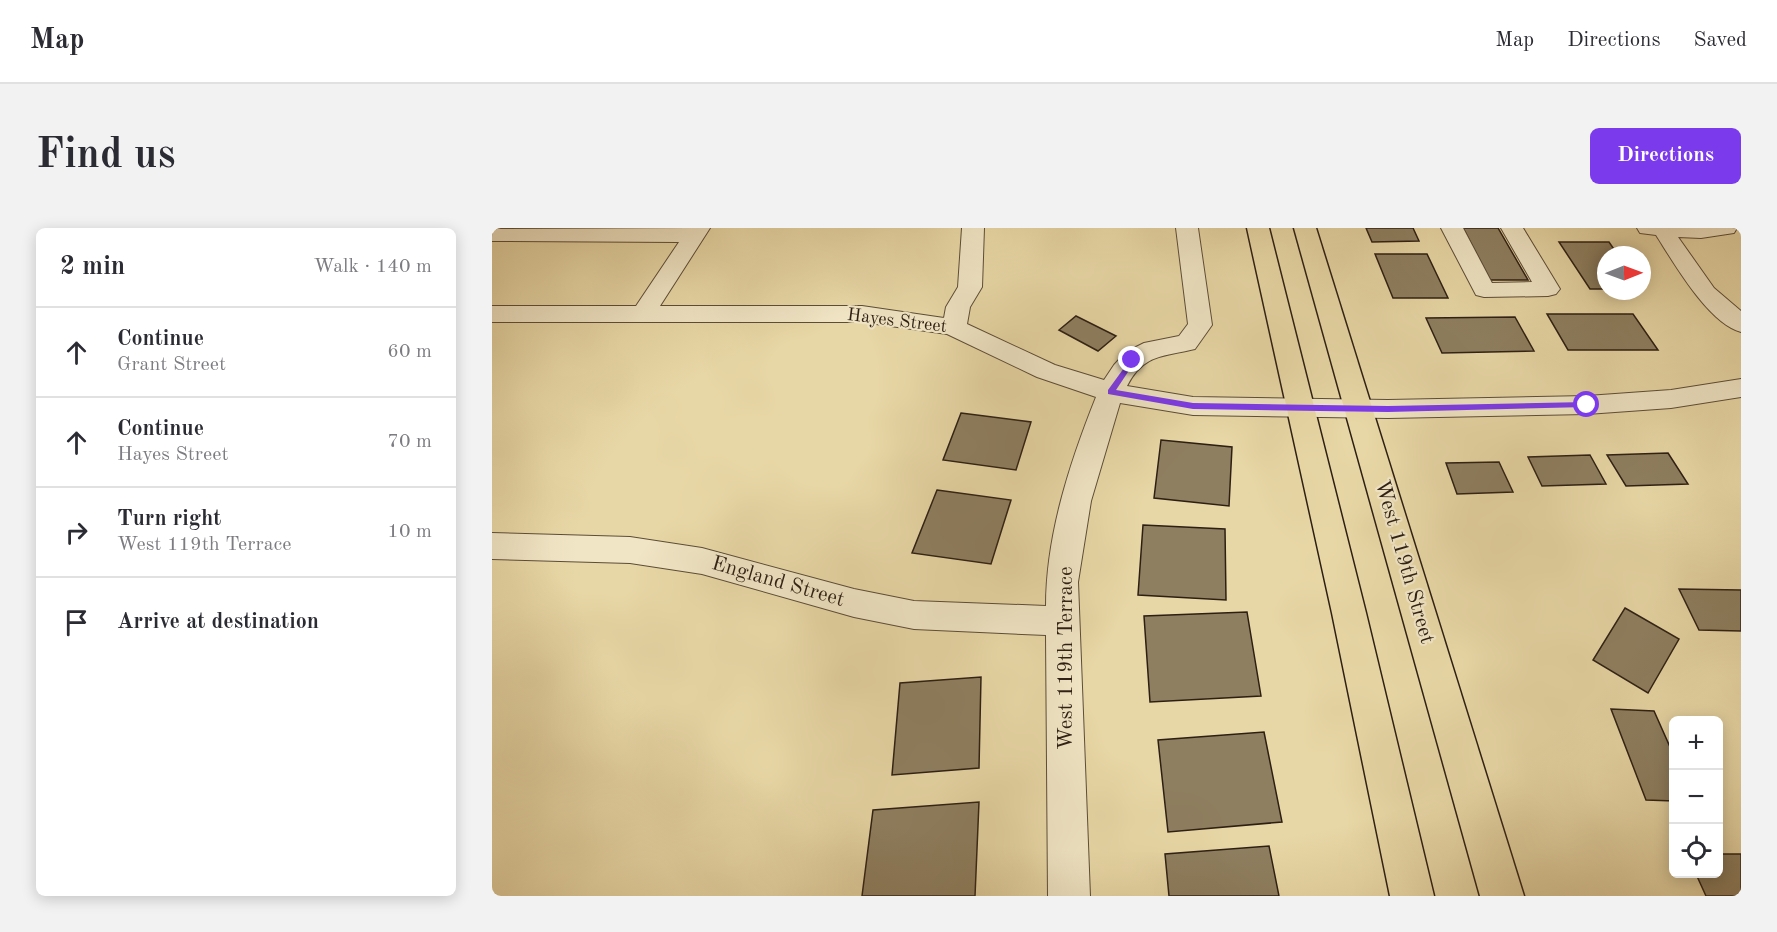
<!DOCTYPE html>
<html lang="en">
<head>
<meta charset="utf-8">
<style>
	:root { --surface:#fff; --page:#f2f2f3; --text:#2b2b33; --muted:#7c7c81; --line:#e1e1e2; --accent:#7c3aed }
	body { margin:0; font-family:"Old Standard TT",serif; background:var(--page); color:var(--text) }
	.controls { position:absolute; right:18px; bottom:18px; display:grid; overflow:hidden; border-radius:9px; box-shadow:0 3px 15px #0003 }
	.controls button { width:54px; height:54px; display:grid; place-items:center; padding:0; border:0; border-bottom:2px solid var(--line); background:var(--surface); color:var(--text); font:30px sans-serif }
	.compass { position:absolute; left:1105px; top:18px; width:54px; height:54px; border-radius:50%; background:var(--surface); box-shadow:0 3px 15px #0003; rotate:89deg }
	.stop { position:absolute; width:18px; height:18px; margin:-14px; border:4px solid #7c3aed; border-radius:50%; background:#fff }
	.stop.end { background:#7c3aed; border-color:#fff; box-shadow:0 2px 6px #0008 }
	.list { margin:0; padding:0; list-style:none }
	h2 { display:flex; justify-content:space-between; align-items:center; height:78px; margin:0; padding:0 24px; font-size:26px }
	h2 small { font-size:20px; font-weight:400; color:var(--muted) }
	.list li { display:grid; grid-template-columns:39px 1fr auto; gap:18px; align-items:center; box-sizing:border-box; height:90px; padding:0 24px; border-top:2px solid var(--line) }
	.list b { display:block; font-size:22px; white-space:nowrap }
	.list p { margin:0; font-size:20px; white-space:nowrap; color:var(--muted) }
	.list em { font-size:20px; font-style:normal; color:var(--muted) }
	.icon { flex:none; width:33px; height:33px; fill:none; stroke:currentColor; stroke-width:2; stroke-linecap:round; stroke-linejoin:round }
	.map { position:relative; flex:none; width:1249px; height:668px; overflow:hidden; border-radius:9px }
	header { display:flex; align-items:center; gap:36px; box-sizing:border-box; height:84px; padding:0 30px; background:var(--surface); border-bottom:2px solid var(--line) }
	header strong { font-size:28px }
	nav { display:flex; gap:33px; margin-inline-start:auto; font-size:21px }
	.intro { display:flex; align-items:center; justify-content:space-between; box-sizing:border-box; height:144px; padding:0 36px }
	h1 { margin:0; font-size:42px }
	.button { padding:15px 27px; border-radius:9px; background:var(--accent); color:#fff; font-size:21px; font-weight:700 }
	main { display:flex; gap:36px; padding:0 36px }
	aside { flex:1; background:var(--surface); border-radius:9px; box-shadow:0 3px 15px #0003 }
	.map>svg:first-child { display:block }
</style>
</head>
<body>
<header>
<strong>Map</strong>
<nav><a>Map</a><a>Directions</a><a>Saved</a></nav>
</header>
<div class="intro"><h1>Find us</h1><a class="button">Directions</a></div>
<main>
<aside>
<h2>2 min<small>Walk · 140 m</small></h2>
<ul class="list">
<li><svg class="icon" aria-label="ahead" viewBox="0 0 24 24"><path d="M12 20V5M6 11l6-6 6 6"/></svg><div><b>Continue</b><p>Grant Street</p></div><em>60 m</em></li>
<li><svg class="icon" aria-label="ahead" viewBox="0 0 24 24"><path d="M12 20V5M6 11l6-6 6 6"/></svg><div><b>Continue</b><p>Hayes Street</p></div><em>70 m</em></li>
<li><svg class="icon" aria-label="right" viewBox="0 0 24 24"><path d="M7 20v-9h11M14 6l5 5-5 5"/></svg><div><b>Turn right</b><p>West 119th Terrace</p></div><em>10 m</em></li>
<li><svg class="icon" aria-label="arrive" viewBox="0 0 24 24"><path d="M6 21V4h12l-3 4 3 4H6"/></svg><div><b>Arrive at destination</b></div></li>
</ul>
</aside>
<div class="map">
<svg width="1249" height="668" viewBox="0 0 1249 668">
	<rect width="100%" height="100%" fill="#e8d7a6"/>
	<filter id="stains"><feTurbulence type="fractalNoise" baseFrequency=".00333" numOctaves="4"/><feColorMatrix values="0 0 0 0 .2 0 0 0 0 .09 0 0 0 0 .02 0 0 0 .5 -.17"/></filter>
	<radialGradient id="worn" r=".72"><stop offset=".6" stop-color="#630" stop-opacity="0"/><stop offset="1" stop-color="#630" stop-opacity=".3"/></radialGradient>
	<g fill="#8e7f60" stroke="#2d1f14" stroke-width="1.5">
		<polygon points="874,0 921,0 927,13 880,14"/>
		<polygon points="971,0 1006,0 1036,52 998,52"/>
		<polygon points="1067,14 1117,14 1126,27 1114,27 1114,61 1098,61"/>
		<polygon points="883,26 935,26 956,70 901,70"/>
		<polygon points="1055,86 1141,86 1166,122 1076,122"/>
		<polygon points="584,88 624,108 606,123 567,102"/>
		<polygon points="1023,89 1042,123 950,125 934,90"/>
		<polygon points="469,185 539,194 524,242 451,232"/>
		<polygon points="669,212 740,219 737,278 662,270"/>
		<polygon points="1176,225 1196,256 1134,258 1115,227"/>
		<polygon points="1098,227 1114,256 1050,258 1036,229"/>
		<polygon points="1007,234 1021,264 965,266 954,235"/>
		<polygon points="445,262 519,272 499,336 420,325"/>
		<polygon points="651,297 733,301 734,372 646,367"/>
		<polygon points="1187,361 1249,362 1249,403 1207,402"/>
		<polygon points="1133,380 1187,411 1156,465 1101,432"/>
		<polygon points="755,384 769,468 658,474 652,388"/>
		<polygon points="489,449 487,540 400,547 408,455"/>
		<polygon points="1119,481 1162,483 1182,528 1182,573 1154,572"/>
		<polygon points="772,504 790,594 676,604 666,512"/>
		<polygon points="487,574 483,668 370,668 381,582"/>
		<polygon points="777,618 787,668 677,668 673,626"/>
		<polygon points="1226,626 1249,626 1249,668 1214,668 1204,646 1226,646"/>
	</g>
	<g fill="none" stroke-linecap="round" stroke-linejoin="round">
		<g stroke="#5c4d38" stroke-width="2">
			<g id="minor">
				<path d="M196,0H218L168,78H370L452,90L454,79L466,59L470,0H492L490,59L478,79L475,96L563,137L612,152L622,137L634,124L652,115L687,108L696,96L684,0H706L720,97L703,121C672,129 652,125 635,158L701,169L896,172L1095,168L1179,162L1249,151V169L1179,180L1095,186L896,190L701,187L628,175L599,273L586,354L598,668H556L554,407L422,401L362,389L210,346L138,335L0,331V305L138,309L210,320L362,361L422,373L554,378C554,307 578,234 604,169L545,149L455,106L370,94H0V78H144L187,14L0,13V1Z"/>
				<polygon points="949,0 971,0 1000,55 1040,54 1009,0 1031,0 1068,61 1064,66 1056,68 992,69 984,67"/>
				<path d="M1145,0H1245L1242,5L1209,10L1186,9L1222,60L1249,83V104C1216,95 1182,35 1164,7L1148,5Z"/>
			</g>
		</g>
		<g stroke="#2d1f14" stroke-width="3">
			<g id="major">
				<polygon points="755,0 777,0 874,385 942,668 898,668 840,385"/>
				<polygon points="802,0 824,0 1032,668 988,668"/>
			</g>
		</g>
		<use href="#minor" fill="#f0e5c5" fill-rule="evenodd"/>
		<use href="#major" fill="#e8d7a6" fill-rule="evenodd"/>
	</g>
	<polygon fill="#7c3aed" points="640,129 644,132 624,162 701,175 896,178 1095,174 1100,177 1095,179 896,184 701,181 616,166 616,162"/>
	<g text-anchor="middle" dominant-baseline="central" stroke-width="4.5" stroke-linejoin="round" paint-order="stroke">
		<g font-size="18" fill="#2d1f14" stroke="#f0e5c5">
			<text transform="translate(405 93) rotate(7)">Hayes Street</text>
		</g>
		<g font-size="21" fill="#2d1f14" stroke="#f0e5c5">
			<text transform="translate(912 334) rotate(74)">West 119th Street</text>
			<text transform="translate(286 354) rotate(16)">England Street</text>
			<text transform="translate(574 430) rotate(-90)">West 119th Terrace</text>
		</g>
	</g>
	<rect width="100%" height="100%" filter="url(#stains)"/>
	<rect width="100%" height="100%" fill="url(#worn)"/>
</svg>
<div class="controls">
<button>+</button>
<button>−</button>
<button><svg class="icon" aria-label="locate" viewBox="0 0 24 24"><circle cx="12" cy="12" r="6"/><path d="M12 2v4M12 18v4M2 12h4M18 12h4"/></svg></button>
</div>
<svg class="compass" viewBox="-18 -18 36 36"><path d="M0-13l5 13h-10z" fill="#e53935"/><path d="M0 13l5-13h-10z" fill="#7c7c81"/></svg>
<div class="stop" style="left:1095px;top:177px"></div>
<div class="stop end" style="left:640px;top:132px"></div>
</div>
</main>
</body>
</html>
